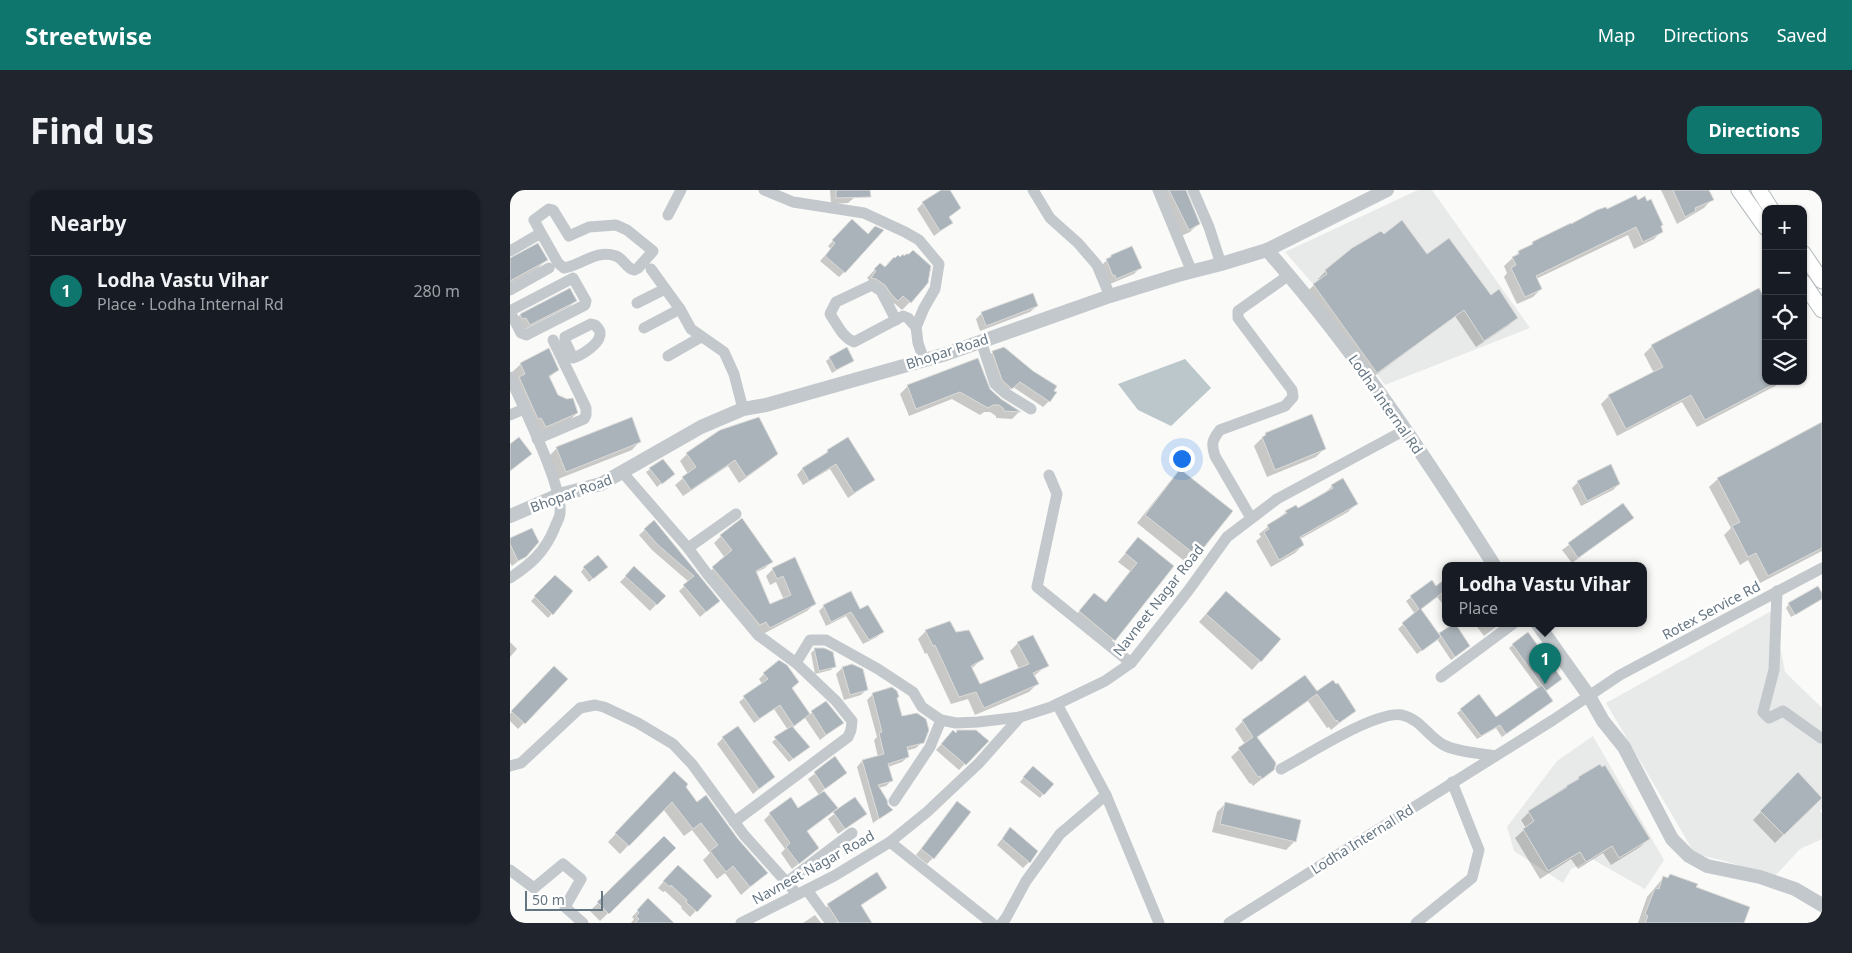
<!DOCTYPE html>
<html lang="en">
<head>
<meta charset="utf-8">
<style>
	:root { --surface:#171b24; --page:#20242c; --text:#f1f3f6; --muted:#9ea1a6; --line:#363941; --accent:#0f766e }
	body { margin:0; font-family:"Noto Sans",sans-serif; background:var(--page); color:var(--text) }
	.controls { position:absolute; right:15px; top:15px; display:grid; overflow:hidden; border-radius:10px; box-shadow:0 1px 4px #0004 }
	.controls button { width:45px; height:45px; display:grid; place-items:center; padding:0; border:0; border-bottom:1px solid var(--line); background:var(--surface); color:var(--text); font:25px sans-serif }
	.scale { position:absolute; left:15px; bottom:12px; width:78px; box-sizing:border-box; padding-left:5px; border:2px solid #657683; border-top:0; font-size:14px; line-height:18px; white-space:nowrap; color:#657683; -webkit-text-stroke:4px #fff; paint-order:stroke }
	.you { position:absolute; left:671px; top:268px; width:18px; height:18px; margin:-12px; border:4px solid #fff; border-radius:50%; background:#1a73e8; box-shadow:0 0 0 8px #1a73e833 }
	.badge { display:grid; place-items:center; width:32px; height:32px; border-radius:50%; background:var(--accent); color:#fff; font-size:16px; font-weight:700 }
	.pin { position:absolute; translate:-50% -41px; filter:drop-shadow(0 1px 2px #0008) }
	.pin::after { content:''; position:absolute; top:26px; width:18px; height:15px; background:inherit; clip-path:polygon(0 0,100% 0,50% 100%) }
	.popup { position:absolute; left:932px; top:372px; width:205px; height:65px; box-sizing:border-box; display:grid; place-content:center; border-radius:10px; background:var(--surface); filter:drop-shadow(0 1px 4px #0005); font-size:16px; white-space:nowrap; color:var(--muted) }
	.popup b { font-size:19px; color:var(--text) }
	.popup::after { content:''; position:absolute; left:50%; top:100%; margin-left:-10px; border:10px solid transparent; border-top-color:var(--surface) }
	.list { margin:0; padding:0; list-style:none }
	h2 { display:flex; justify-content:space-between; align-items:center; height:65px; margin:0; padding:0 20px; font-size:21px }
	h2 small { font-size:16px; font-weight:400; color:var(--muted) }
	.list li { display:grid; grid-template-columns:32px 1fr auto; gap:15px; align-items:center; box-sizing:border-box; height:70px; padding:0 20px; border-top:1px solid var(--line) }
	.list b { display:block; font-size:19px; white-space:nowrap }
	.list p { margin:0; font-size:16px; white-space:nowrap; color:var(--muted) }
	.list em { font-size:16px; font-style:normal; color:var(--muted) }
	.icon { flex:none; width:28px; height:28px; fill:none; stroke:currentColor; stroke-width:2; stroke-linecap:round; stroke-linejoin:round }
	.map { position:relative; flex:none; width:1312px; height:733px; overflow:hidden; border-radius:15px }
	header { display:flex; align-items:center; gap:30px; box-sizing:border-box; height:70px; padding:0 25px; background:var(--accent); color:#fff }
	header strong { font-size:24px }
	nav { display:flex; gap:28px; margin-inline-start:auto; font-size:18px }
	.intro { display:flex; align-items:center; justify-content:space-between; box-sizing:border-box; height:120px; padding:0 30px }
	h1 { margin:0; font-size:35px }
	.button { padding:12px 22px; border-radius:15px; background:var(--accent); color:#fff; font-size:18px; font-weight:700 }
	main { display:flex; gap:30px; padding:0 30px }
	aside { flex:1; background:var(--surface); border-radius:15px; box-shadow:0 1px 4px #0004 }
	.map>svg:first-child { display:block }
</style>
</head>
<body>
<header>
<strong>Streetwise</strong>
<nav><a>Map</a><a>Directions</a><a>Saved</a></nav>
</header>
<div class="intro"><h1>Find us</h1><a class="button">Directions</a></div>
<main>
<aside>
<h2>Nearby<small></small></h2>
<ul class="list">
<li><span class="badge">1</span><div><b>Lodha Vastu Vihar</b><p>Place · Lodha Internal Rd</p></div><em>280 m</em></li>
</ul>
</aside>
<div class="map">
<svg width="1312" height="733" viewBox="0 0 1312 733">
	<rect width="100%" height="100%" fill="#fafaf8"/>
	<g fill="#e8e9e9">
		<polygon points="908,0 922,0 1020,138 875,195 803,94 775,62"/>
		<polygon points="1263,420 1275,482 1312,518 1312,618 1310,621 1312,623 1312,649 1290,659 1264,687 1215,671 1185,664 1096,513"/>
		<polygon points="1083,546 1154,670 1135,699 1082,669 1061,679 1053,693 1004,661 997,637 1047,571"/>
	</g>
	<polygon fill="#bbc7cb" points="675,169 701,198 661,236 628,220 608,194"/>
	<g fill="#0003">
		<polygon points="320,0 344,0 345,7 338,13 321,14"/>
		<polygon points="434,0 438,0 434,30 441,33 424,46 407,19 413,13"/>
		<polygon points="648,0 675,0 688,34 680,42 671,46"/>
		<polygon points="1151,0 1198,0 1202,9 1194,18 1167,34"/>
		<polygon points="342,31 334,82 329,87 310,71 321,59 318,56"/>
		<polygon points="1060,35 1150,37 1152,41 1144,49 1124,59 1118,45 1026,89 1031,99 1023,107 1007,114 994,87 997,83 994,76 1009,62 1018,58 1023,53"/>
		<polygon points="873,46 917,66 980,107 1007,128 999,135 966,157 945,126 859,190 796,102 809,91 808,89 816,81"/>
		<polygon points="601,66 630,78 624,84 600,94 591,76"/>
		<polygon points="0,70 36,70 28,78 0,94"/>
		<polygon points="370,74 400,112 392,120 384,113 379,118 367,103 354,96 359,90 357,88"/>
		<polygon points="60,100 66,110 60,116 13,140 4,131 10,125"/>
		<polygon points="527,116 520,122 470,141 466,129 472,123"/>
		<polygon points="1142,156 1256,191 1275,191 1187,237 1172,212 1107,246 1091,214 1099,206 1144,183 1134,164"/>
		<polygon points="38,160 47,180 39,188 47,206 67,223 59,231 27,245 2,182 11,174"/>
		<polygon points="483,162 545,203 539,211 533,217 503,197 495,204 477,168"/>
		<polygon points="320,168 342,171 322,183 316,171"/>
		<polygon points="398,196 479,200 490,210 509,222 502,229 486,228 486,226 480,222 474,222 470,225 442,209 399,226 390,204"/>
		<polygon points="1312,239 1312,361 1250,393 1238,370 1230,375 1214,345 1221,338 1199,297 1208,289"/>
		<polygon points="756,244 814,259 806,267 757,287 744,256"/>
		<polygon points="130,251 122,260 48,289 39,266 47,258"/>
		<polygon points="318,261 364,290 338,308 320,279 293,295 287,285 292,279 312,267"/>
		<polygon points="177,264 267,264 259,271 229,293 218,276 173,306 165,295 178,284 170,271"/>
		<polygon points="140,279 159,287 147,297 136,282"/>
		<polygon points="662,289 686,366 678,374 627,333"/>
		<polygon points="1068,292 1109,294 1103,300 1071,316 1062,298"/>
		<polygon points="822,296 846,314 838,322 790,349 793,355 785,363 761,377 746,351 751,347 749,344 776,322 787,320 814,304"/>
		<polygon points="1113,315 1122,328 1062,373 1052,360"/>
		<polygon points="144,332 208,411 190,427 169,401 179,392 142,360 129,345"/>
		<polygon points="211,346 262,371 255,378 245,383 260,416 274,410 266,392 260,395 256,386 263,379 284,369 304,414 297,421 253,444 196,385 215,368 204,353"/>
		<polygon points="628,349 662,376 596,458 562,430 584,404 595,413 620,381 608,372"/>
		<polygon points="0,350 15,366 2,376 0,373"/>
		<polygon points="74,378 93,380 79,392 71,382"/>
		<polygon points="124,378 154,406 140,421 110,392"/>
		<polygon points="936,390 936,410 932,413 927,407 910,420 928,445 930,444 955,460 941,470 927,449 907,464 888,439 905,424 896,411 922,392 926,398"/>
		<polygon points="33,398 62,402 38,428 21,411"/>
		<polygon points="1312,406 1309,411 1281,427 1276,418 1279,414"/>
		<polygon points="708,410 770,449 742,480 689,432"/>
		<polygon points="314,416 349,420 372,442 367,447 353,454 336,426 316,436 309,421"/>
		<polygon points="964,433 991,433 974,446"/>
		<polygon points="416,441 445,444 472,469 461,479 470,495 509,479 500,461 508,453 537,475 524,486 527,494 519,502 465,525 458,509 441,514 417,463 415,464 408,449"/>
		<polygon points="1018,443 1038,514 992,547 986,538 967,549 947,523 951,520 986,529 1029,499 999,458"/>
		<polygon points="0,452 7,459 0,467"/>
		<polygon points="305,459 324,476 321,480 305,484 301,463"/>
		<polygon points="44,478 56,489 8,539 0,531 0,524"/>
		<polygon points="332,478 357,499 351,505 334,510 326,484"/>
		<polygon points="254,484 281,498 299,525 315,513 332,533 310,550 295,528 282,538 294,560 279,572 262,552 278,540 264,519 244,533 229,512 252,494 249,489"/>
		<polygon points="795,487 807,503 844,521 821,540 819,537 817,538 798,511 746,548 763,580 743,596 741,593 740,594 721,567 735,554 725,539 733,531"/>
		<polygon points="363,504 386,509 391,528 412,552 406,558 396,561 398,567 392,572 378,577 382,590 376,596 368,598 376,615 381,620 363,633 347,577 352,571 368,567 364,550 367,547 357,510"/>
		<polygon points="213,548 263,587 243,604 207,554"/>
		<polygon points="437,548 477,551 449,580 426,560"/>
		<polygon points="325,568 336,583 312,601 327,618 296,642 308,658 282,679 271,663 275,659 254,630 260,624 288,620 309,605 298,589"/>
		<polygon points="519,581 533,604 530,608 510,592"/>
		<polygon points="164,583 187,614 227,650 256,683 231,705 215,683 207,689 193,670 200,663 182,640 174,646 153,619 110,664 98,652"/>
		<polygon points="1288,584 1311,607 1265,653 1243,630"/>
		<polygon points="1069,588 1138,649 1130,657 1101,675 1093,663 1068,679 1061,669 1030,689 1005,648 1016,638 1011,630 1019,622"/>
		<polygon points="345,608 356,624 328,644 318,629"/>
		<polygon points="715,614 785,651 776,660 702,642 707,622"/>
		<polygon points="442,619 423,668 417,674 406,665"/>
		<polygon points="500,639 519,672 513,678 487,655"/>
		<polygon points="154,647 164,658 90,731 80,721"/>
		<polygon points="162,682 200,706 180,727 171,718 172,717 155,701 153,702 148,698"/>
		<polygon points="366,684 376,698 350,716 361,733 328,733 327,732 325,733 312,721 318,716"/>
		<polygon points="1160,685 1185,698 1233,733 1128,733 1137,707 1154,687 1157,688"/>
		<polygon points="138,710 162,733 121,733 124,729 122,727"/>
		<polygon points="305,725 311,733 293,733"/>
	</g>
	<g fill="#aab3b9" stroke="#dcdcda">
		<polygon points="326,0 360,0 361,7 326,8"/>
		<polygon points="431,0 440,0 451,18 439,27 443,33 430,41 412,12"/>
		<polygon points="659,0 676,0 690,34 679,40"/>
		<polygon points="1163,0 1199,0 1204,10 1185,18 1186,21 1175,27"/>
		<polygon points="1126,5 1128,10 1135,6 1137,11 1141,9 1153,35 1151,36 1153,42 1133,52 1126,37 1026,86 1032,99 1015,107 1001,78 1006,75 1002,67 1009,64 1008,61 1023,54 1022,52 1061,33 1061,34 1087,20 1096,17 1097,19"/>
		<polygon points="342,29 358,44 365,36 374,40 335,83 315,66 325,53 322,50"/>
		<polygon points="892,30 917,64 939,48 981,105 989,99 1008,128 974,151 954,120 867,183 803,94 817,84 815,80 842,58 871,41 874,44"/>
		<polygon points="28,53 38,70 0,91 0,68"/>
		<polygon points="622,56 632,78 606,89 605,85 603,86 596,69 601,67 601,65"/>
		<polygon points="403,60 421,76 418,93 401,113 393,106 388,111 382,105 375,95 366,89 361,88 366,81 364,79 370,73 375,77 384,67 385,68 388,65 390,67 393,64 394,66 396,64 399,64"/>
		<polygon points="60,98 67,111 20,135 16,128 12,129 10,124"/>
		<polygon points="1249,98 1256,112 1256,191 1270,191 1195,230 1181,205 1116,239 1098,205 1153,177 1141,155"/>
		<polygon points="523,103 528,116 476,136 471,122"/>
		<polygon points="337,157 344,171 326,180 319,167"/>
		<polygon points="494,157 523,181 547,196 544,201 547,202 540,212 510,192 502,199 492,190 482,161"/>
		<polygon points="39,158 49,180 39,186 48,205 57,209 63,208 68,223 36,237 31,228 28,229 9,187 15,184 10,173"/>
		<polygon points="468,168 480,199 491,209 511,222 494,221 493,218 489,215 483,215 478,218 450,202 406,219 397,195"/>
		<polygon points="802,224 816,259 765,280 752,247 756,245 755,243"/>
		<polygon points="122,227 131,252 56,282 46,257"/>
		<polygon points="249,227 268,264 236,287 225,270 181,300 172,287 186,277 176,263 210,240"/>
		<polygon points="1312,232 1312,358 1258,386 1246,363 1238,367 1222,336 1230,332 1207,288"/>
		<polygon points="9,247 22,264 0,281 0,254"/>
		<polygon points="338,247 365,290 344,303 326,274 299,291 292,278 318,262 317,260"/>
		<polygon points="153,269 165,284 152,294 139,278"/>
		<polygon points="1101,274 1110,294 1077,311 1067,291"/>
		<polygon points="670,279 723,321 687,366 635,325"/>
		<polygon points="833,288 848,314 790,347 794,355 769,370 754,342 759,339 757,335 777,323 775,321 786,315 788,318 823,298 821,295"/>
		<polygon points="1113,313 1124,328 1068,368 1058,353"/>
		<polygon points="232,328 263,372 246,381 260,414 281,405 273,386 267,389 262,378 285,367 306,414 260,438 256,432 250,435 202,377 222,360 210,345"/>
		<polygon points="144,330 210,411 196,422 173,395 184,386 147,354 134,339"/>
		<polygon points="22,338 29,352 16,367 8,371 0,354 0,348"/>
		<polygon points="628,347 664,376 605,451 569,421 584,403 596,412 627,373 615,363"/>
		<polygon points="88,365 98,377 83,389 73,377"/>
		<polygon points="124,376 156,406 147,415 115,386"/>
		<polygon points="45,385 63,401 43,425 24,406"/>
		<polygon points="936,388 936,400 911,419 931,447 912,461 892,433 909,419 900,406 922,390 926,396"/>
		<polygon points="1308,396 1312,403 1312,409 1285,425 1278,413"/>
		<polygon points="341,401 350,419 358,415 374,442 359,450 341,422 321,432 313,415"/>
		<polygon points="716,401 771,449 751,472 696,424"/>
		<polygon points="440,431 446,442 459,440 474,469 461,476 470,494 519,474 507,452 523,445 539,476 523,483 529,494 474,518 466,502 449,507 425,455 423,456 415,440"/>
		<polygon points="945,433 960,456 945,467 929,443"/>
		<polygon points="1018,442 1052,489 1036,501 1002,454"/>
		<polygon points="304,458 314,458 323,462 326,477 309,481"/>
		<polygon points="269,470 277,475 289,492 282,498 300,524 284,536 270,515 249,529 233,506 258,489 253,483"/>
		<polygon points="342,474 353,479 358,500 340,505 332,477"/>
		<polygon points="44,476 58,489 15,534 1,521"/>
		<polygon points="795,485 807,501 823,490 826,494 828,493 846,521 829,533 827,530 826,531 807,504 747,547 766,573 764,580 752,589 750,586 748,587 728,558 743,547 732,530"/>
		<polygon points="1032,495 1043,511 996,544 990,535 971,546 950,519 969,504 986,527"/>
		<polygon points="382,497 387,501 389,507 387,508 392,526 407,523 416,529 419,540 414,553 397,557 399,567 378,574 383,591 368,595 377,610 378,615 383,620 369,629 352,570 374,564 369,543 372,542 362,503"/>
		<polygon points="316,511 334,533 316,545 301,521"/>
		<polygon points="228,536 265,587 249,599 212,547"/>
		<polygon points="282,536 300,557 283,569 264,547"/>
		<polygon points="443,540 446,543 447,540 466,540 479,551 456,575 431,554"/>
		<polygon points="325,566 337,583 315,599 304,582"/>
		<polygon points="1090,574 1092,577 1095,575 1140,649 1109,668 1102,656 1076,672 1070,662 1038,681 1013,639 1024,631 1018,621 1057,597 1056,596 1069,589 1068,587"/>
		<polygon points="523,576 544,594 534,605 513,587"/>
		<polygon points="164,581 178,594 176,597 187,612 196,605 228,649 258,683 240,697 223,676 216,682 200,661 208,655 191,633 183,639 162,612 119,656 105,643"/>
		<polygon points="1288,582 1312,608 1274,645 1250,621"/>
		<polygon points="314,601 328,618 297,641 309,658 289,674 276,657 280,653 259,623 281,607 288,618"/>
		<polygon points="345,607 357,624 335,639 323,622"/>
		<polygon points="447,611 461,622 424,669 411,659"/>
		<polygon points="715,612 791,630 786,652 710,634"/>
		<polygon points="500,637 528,661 520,673 492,649"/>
		<polygon points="154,646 166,658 99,724 87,712"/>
		<polygon points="168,675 202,706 187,722 176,712 177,710 161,695 160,697 153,691"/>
		<polygon points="367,682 377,698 351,715 362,733 329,733 317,714"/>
		<polygon points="1160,684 1188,694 1186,697 1240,717 1234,733 1135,733 1138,726 1135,724 1145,698 1149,699 1153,686 1158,688"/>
		<polygon points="138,708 164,733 125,733 129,729 126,726 129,723 127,720"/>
	</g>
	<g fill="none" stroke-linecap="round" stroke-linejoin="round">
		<g stroke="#b3babf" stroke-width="17">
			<g id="secondary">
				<polyline points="1229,0 1256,38"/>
				<polyline points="1249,0 1261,19"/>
				<polyline points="1293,63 1312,91"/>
				<polyline points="1293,92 1312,120"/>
			</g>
		</g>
		<g stroke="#c3c8cc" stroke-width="11">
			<polyline points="254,0 283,12 354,23 395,42 409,50 429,74 425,99 414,118 406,137 408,153 414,170"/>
			<polyline points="523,0 540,28 568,53 587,75 600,106"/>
			<polyline points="648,0 682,82"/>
			<polyline points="683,0 699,37 711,74"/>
			<polyline points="158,25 171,0"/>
			<path d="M0,61L31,43L24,30L39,19L43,20L59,46L79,37L106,35L117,40L143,61L128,78L124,80C116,78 114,69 106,66C86,59 72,75 54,78L48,73L31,43"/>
			<polyline points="141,79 170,119 181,139 214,162 224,184 233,219"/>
			<polyline points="0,100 39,78"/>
			<polyline points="127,113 155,99"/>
			<polyline points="0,121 63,88 76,111 75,115 16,145 11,143 0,122"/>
			<path d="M386,130L371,101L362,95L326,112L320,124C327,134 332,147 344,152L393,126L398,128L406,137"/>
			<path d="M81,134L85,135C87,137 89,139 90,142C92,153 72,165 63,168L55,151V147Z"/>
			<polyline points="134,138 170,119"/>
			<polyline points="471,151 485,194 495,203 521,219"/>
			<polyline points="158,166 191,147"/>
			<path d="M0,187C12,215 53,296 50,323C50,328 46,333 45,337C35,362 21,374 0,388"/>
			<polyline points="0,225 14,219"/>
			<polyline points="27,249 74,229 76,225 76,218 43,150"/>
			<polyline points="113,283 178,358 198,385 248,445 286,473"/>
			<polyline points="539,285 547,304 527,397 621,473"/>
			<path d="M741,328L705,266C701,254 702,250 710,240L775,216L783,207L782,200L728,128V121L779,85"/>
			<polyline points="178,358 226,324"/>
			<polyline points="1267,401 1264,480 1253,522 1259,528 1273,521 1311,548"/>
			<polyline points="931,487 1004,433"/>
			<polyline points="547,514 596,605 649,733"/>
			<polyline points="0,576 11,573 70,518 85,515 94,517 128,533 163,554 182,574 234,645 287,704"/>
			<path d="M771,579C796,566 866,520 892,525C910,529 918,546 932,554C945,562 970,563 985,566"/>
			<polyline points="384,611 420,557 431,530"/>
			<polyline points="224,632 338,547 341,540 342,531 326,511 286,473 300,450 316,450 368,479 403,502 412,517 431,530 446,533 468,532 510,527"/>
			<polyline points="380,652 482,733"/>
			<polyline points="0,680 24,698 53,674 71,689 55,717 73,733"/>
			<polyline points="277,692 342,643"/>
			<polyline points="297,700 321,733"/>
			<polyline points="231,733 324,686 380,652 417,622 469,573 510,527 541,517 595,491 621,473 678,401 717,347 767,309 895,240"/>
			<polyline points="492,733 496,728 516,691 550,644 596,605"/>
			<polyline points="719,733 1043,530 1110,485 1312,378"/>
			<polyline points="906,733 962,688 969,660 942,592"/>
		</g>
		<g stroke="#c3c8cc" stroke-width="14">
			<path d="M757,60C843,158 915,266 984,375"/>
			<polyline points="0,326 49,305 91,294 191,237 233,219 256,215 436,164 600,106 668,85 711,74 757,60 877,0"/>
			<polyline points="1027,433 1079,506 1093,531 1114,557 1162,649 1179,666 1197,676 1250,687 1285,699 1312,715"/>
		</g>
		<use href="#secondary" stroke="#fff" stroke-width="15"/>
	</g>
	<g text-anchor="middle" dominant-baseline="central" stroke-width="5" stroke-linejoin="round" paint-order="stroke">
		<g font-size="14" fill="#657683" stroke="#fff">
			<text transform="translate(437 161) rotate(-18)">Bhopar Road</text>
			<text transform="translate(876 214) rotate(55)">Lodha Internal Rd</text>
			<text transform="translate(61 303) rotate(-20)">Bhopar Road</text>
			<text transform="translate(648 410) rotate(-52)">Navneet Nagar Road</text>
			<text transform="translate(1201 420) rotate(-28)">Rotex Service Rd</text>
			<text transform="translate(852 649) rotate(-32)">Lodha Internal Rd</text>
			<text transform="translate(303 677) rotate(-29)">Navneet Nagar Road</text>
		</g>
	</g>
</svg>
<div class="controls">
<button>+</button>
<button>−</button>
<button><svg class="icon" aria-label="locate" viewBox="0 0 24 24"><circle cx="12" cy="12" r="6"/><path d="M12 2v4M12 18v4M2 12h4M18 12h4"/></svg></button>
<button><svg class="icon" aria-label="layers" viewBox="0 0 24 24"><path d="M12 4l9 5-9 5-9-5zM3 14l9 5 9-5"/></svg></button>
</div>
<div class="scale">50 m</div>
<div class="you"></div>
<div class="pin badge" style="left:1035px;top:494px">1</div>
<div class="popup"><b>Lodha Vastu Vihar</b>Place</div>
</div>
</main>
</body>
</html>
